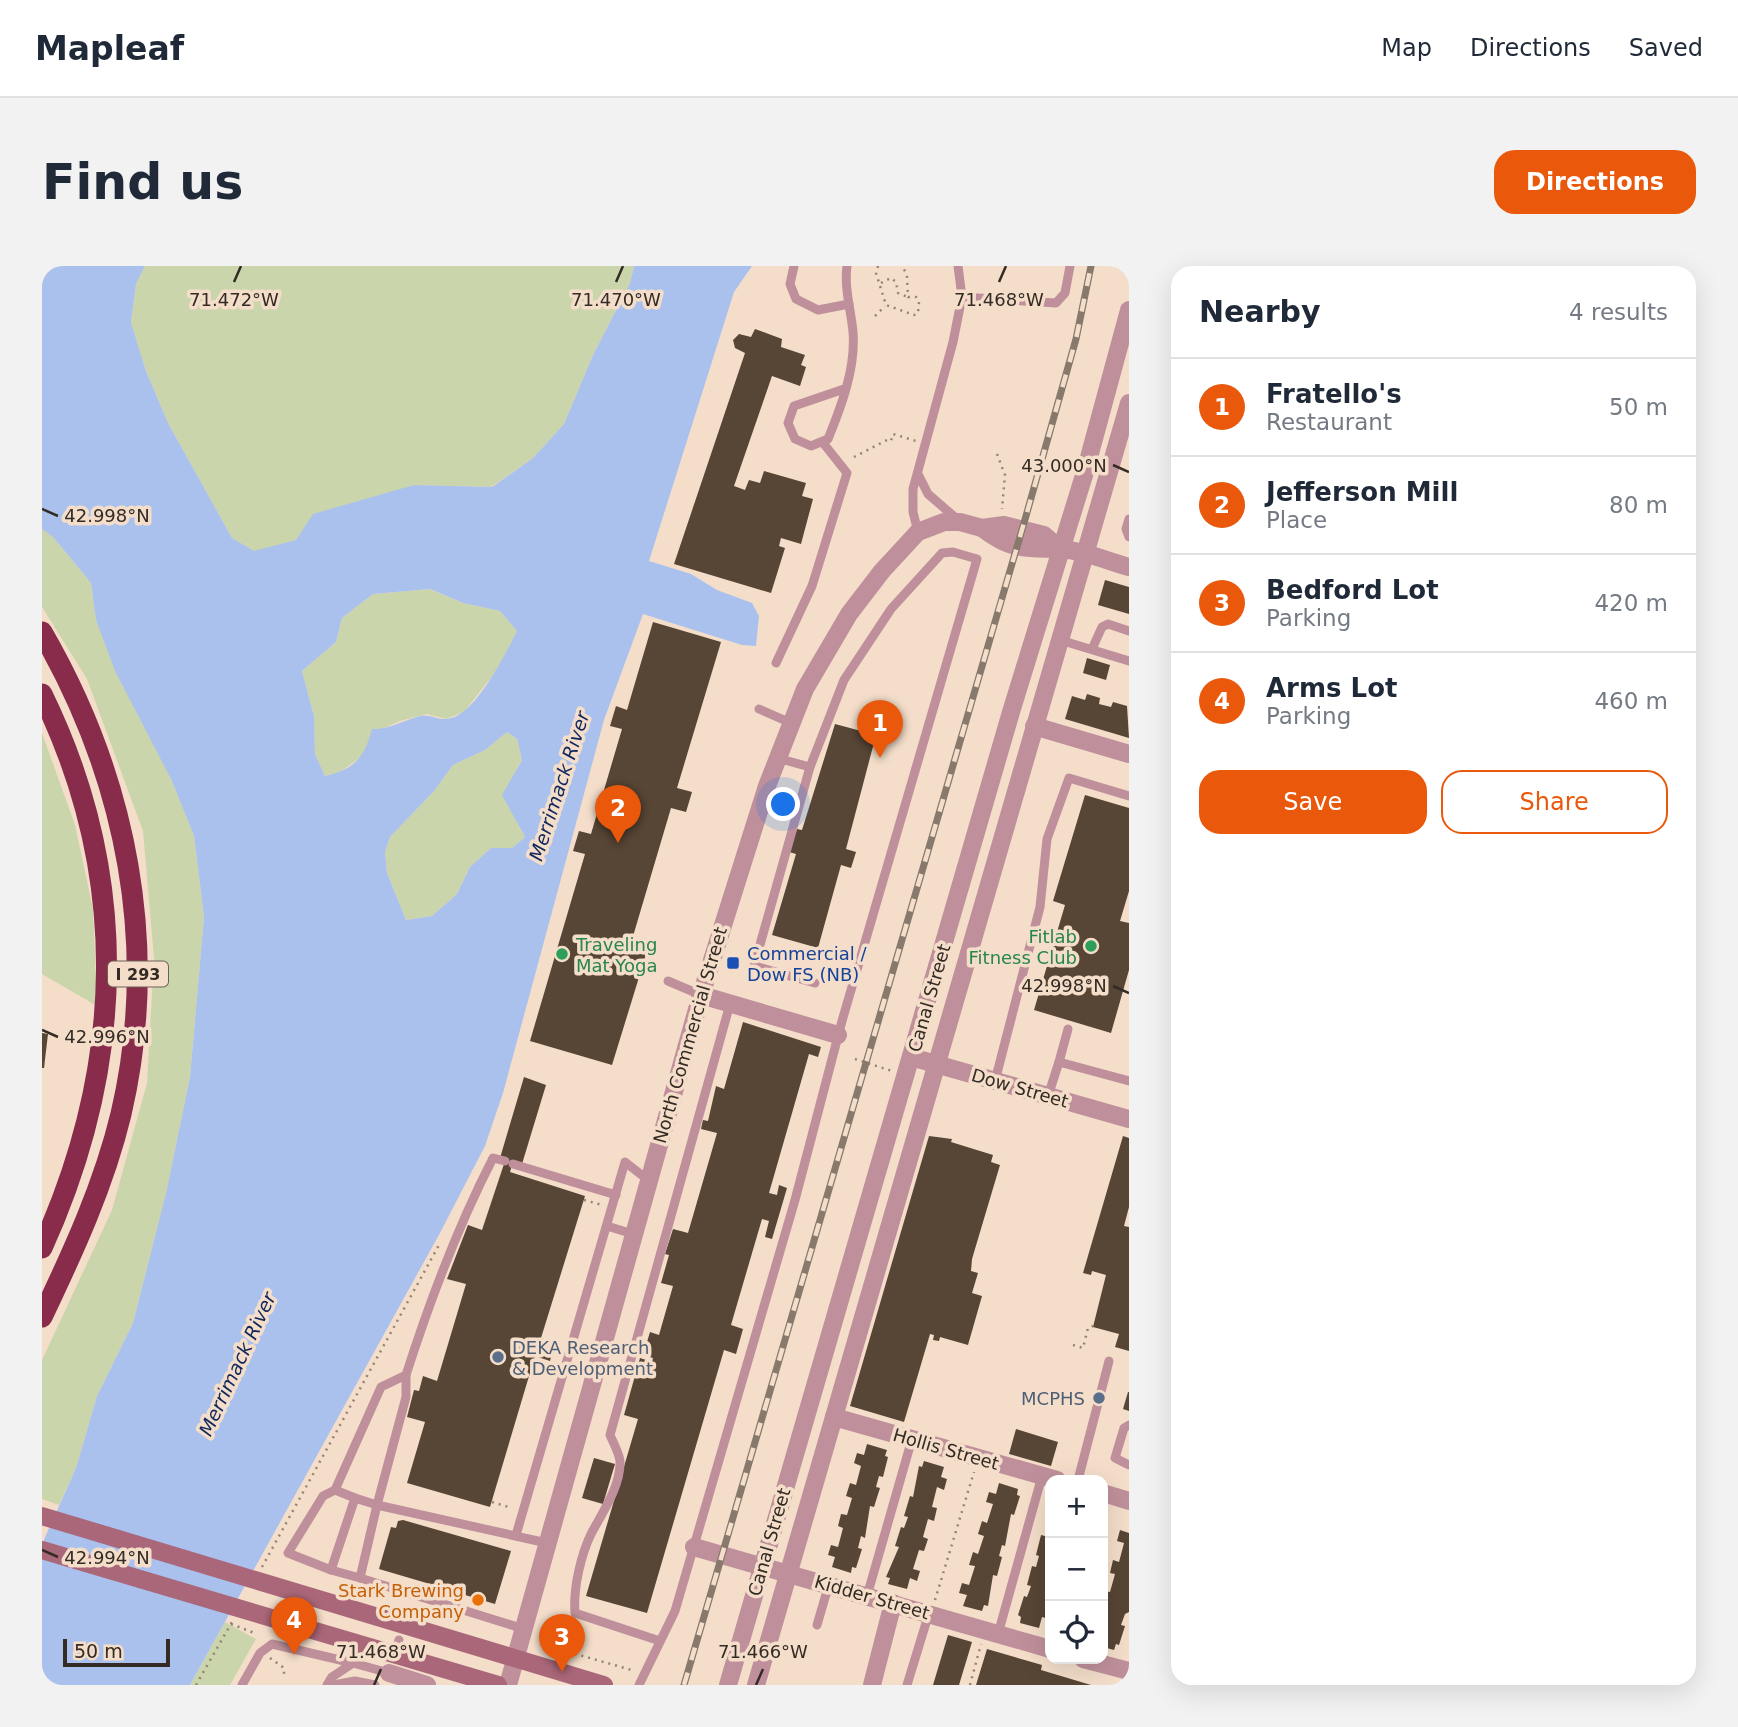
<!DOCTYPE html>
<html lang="en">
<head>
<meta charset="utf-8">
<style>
	:root { --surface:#fff; --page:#f2f2f3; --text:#1f2937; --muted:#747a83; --line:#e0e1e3; --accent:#ea580c }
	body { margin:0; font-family:"DejaVu Sans",sans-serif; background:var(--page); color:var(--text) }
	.controls { position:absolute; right:21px; bottom:21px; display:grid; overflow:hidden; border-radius:14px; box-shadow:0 7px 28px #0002 }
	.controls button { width:63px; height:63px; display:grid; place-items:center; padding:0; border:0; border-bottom:2px solid var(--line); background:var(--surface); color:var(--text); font:35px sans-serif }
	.scale { position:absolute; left:21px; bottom:18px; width:107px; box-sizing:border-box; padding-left:7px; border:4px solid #332b24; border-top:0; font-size:19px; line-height:24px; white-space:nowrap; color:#332b24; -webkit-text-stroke:5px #f4deca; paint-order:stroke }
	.you { position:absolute; left:742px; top:539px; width:24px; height:24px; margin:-18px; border:5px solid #fff; border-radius:50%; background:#1a73e8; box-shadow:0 0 0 10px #1a73e833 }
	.badge { display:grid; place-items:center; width:46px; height:46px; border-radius:50%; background:var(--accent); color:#fff; font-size:23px; font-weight:700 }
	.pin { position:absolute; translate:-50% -58px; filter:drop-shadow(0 2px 4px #0008) }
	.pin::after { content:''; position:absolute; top:37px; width:24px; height:21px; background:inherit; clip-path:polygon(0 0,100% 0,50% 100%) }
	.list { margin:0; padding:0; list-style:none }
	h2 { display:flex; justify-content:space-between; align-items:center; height:91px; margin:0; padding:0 28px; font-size:30px }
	h2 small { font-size:23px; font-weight:400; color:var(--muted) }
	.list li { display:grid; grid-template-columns:46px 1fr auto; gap:21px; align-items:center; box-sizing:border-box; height:98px; padding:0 28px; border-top:2px solid var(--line) }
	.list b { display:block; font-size:26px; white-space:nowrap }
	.list p { margin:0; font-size:23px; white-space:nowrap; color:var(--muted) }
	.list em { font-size:23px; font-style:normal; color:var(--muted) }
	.actions { display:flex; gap:14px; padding:21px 28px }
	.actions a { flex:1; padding:16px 0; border:2px solid var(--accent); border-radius:21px; text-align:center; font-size:24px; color:var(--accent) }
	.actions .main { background:var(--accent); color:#fff }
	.icon { flex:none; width:38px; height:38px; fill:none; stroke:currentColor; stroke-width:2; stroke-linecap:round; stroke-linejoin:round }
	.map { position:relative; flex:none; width:1087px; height:1419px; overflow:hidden; border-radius:21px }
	header { display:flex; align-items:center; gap:42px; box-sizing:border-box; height:98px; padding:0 35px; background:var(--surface); border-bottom:2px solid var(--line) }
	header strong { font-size:33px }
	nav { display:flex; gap:38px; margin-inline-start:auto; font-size:24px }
	.intro { display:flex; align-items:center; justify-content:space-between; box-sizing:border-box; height:168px; padding:0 42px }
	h1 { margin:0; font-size:49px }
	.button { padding:18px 32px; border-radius:21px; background:var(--accent); color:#fff; font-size:24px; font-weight:700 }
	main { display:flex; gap:42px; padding:0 42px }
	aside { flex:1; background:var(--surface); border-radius:21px; box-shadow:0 7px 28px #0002 }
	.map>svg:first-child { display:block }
</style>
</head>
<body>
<header>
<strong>Mapleaf</strong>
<nav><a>Map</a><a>Directions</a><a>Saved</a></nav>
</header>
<div class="intro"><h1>Find us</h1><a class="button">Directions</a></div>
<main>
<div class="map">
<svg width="1087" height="1419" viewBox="0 0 1087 1419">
	<rect width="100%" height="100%" fill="#f4deca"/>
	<g fill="#cbd5ac">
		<polygon points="103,0 592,0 588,17 551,89 522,158 491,192 449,221 372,219 254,274 212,286 190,272 126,157 104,105 89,58 94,18"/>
		<polygon points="0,263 11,271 49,317 54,354 129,513 152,570 162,651 148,811 124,927 91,1057 55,1130 34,1202 17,1239 0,1233 0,1094 70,944 105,817 112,692 101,565 45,413 0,341"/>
		<polygon points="387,323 421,337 458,345 475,365 455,404 422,446 404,453 385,448 358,455 340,463 323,488 300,505 283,510 273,488 272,450 260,405 294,376 300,352 331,328"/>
		<path d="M465,466L475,473L480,494C462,520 467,545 483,571L470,582H449L428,601L415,628L390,650L364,654L345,607L343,586L348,571L392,525L411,499L443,484Z"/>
		<polygon points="0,467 33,559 51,643 55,740 0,708"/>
		<polygon points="183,1356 214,1373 188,1419 148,1419"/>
	</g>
	<path fill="#aac1ee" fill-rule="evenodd" d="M0,0H103L94,18L89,57L104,105L126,157L190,272L212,285L254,274L271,248L372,219L450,221L491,192L522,158L551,89L588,17L592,0H710L692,26L607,295L649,308L675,324L710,337L717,350L714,380L700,379L601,348L562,454L461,827L443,880L398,967L148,1419H0V1278L34,1202L55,1130L91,1057L124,927L148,811L162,651L152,570L129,513L73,405L54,354L49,317L11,271L0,263ZM388,323L421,337L458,345L475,365C463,388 433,451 405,453C395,454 388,448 378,450C362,454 346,464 330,463C322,492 313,503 283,510L273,488L272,450L260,405L294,376L300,352L331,328ZM465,466L475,473L480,494L460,529L483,571L470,582H449L428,601L415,628L390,650L364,654L345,607L343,586L348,571L392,525L411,499L443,484Z"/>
	<g fill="#574535">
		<polygon points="713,63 740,73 739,81 763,89 759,99 764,101 758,120 730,110 692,220 703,224 707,214 718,217 722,205 764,217 760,230 771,233 759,278 739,272 737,280 743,282 729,327 632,298 703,87 693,82 691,74 697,68 709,71"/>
		<polygon points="1063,314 1087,321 1087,348 1056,339"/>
		<polygon points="611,356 679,376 635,522 650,526 644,546 629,542 589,677 606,682 570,799 488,775 543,588 531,585 537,565 549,568 580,463 568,460 574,440 585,444"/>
		<polygon points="1045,392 1068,399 1064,414 1041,407"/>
		<polygon points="1045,428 1058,432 1057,438 1069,441 1071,436 1085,440 1087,472 1023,453 1030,430 1043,434"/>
		<polygon points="793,458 834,469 804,583 814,586 809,602 799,599 776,682 730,669 754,588 747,586 755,563 760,564"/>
		<polygon points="1043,529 1087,542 1087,625 1078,655 1087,657 1087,704 1069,767 992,744 1023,639 1011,635"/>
		<polygon points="701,756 779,781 776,791 767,788 727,927 735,929 737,919 745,922 730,973 723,971 727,955 720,953 689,1059 701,1063 694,1088 682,1084 605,1347 544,1330 596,1153 582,1149 598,1092 610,1096 611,1092 601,1089 608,1066 617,1069 631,1020 619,1017 627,989 623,988 631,963 646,967 675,867 659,863 661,854 666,855 674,820 682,823"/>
		<polygon points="0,767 6,768 2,802 0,802"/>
		<polygon points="482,811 504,819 480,898 471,896 468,906 543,930 499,1072 513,1076 508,1095 493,1090 448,1241 365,1217 383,1156 365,1151 372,1124 377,1125 381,1110 395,1115 424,1018 405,1013 426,959 440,964 463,895 458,892"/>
		<polygon points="887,870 910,873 909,876 951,889 949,896 958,899 930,993 929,1005 936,1007 930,1027 940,1030 926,1079 898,1071 897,1075 891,1074 892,1069 888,1068 862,1156 808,1140"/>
		<polygon points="1081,870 1087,872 1087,941 1082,960 1087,961 1087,1085 1073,1081 1077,1068 1051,1061 1064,1009 1050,1005 1049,1009 1041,1007"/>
		<polygon points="1086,1126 1087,1126 1087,1145 1081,1143"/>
		<polygon points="974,1163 1016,1176 1009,1200 967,1188"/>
		<polygon points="825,1178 845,1184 843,1190 846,1191 841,1211 837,1210 834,1221 838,1222 832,1241 828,1240 823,1272 819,1270 816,1282 820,1283 814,1302 810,1301 809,1307 790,1301 793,1291 786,1289 789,1279 796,1281 801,1262 796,1260 799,1248 805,1249 810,1232 804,1230 808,1217 814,1219 819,1200 812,1197 815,1187 822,1189"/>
		<polygon points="552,1192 573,1198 561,1238 540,1232"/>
		<polygon points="882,1195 902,1201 899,1211 905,1213 902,1224 895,1221 890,1241 895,1242 892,1255 886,1253 881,1271 886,1273 882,1285 877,1284 871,1303 878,1305 875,1315 868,1312 865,1323 846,1318 848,1312 844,1311 857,1281 853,1280 859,1261 862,1262 866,1251 862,1250 868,1230 871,1231 877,1200 880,1201"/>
		<polygon points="957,1217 976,1223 975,1229 978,1230 972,1249 969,1248 963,1280 960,1279 957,1290 960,1291 955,1310 951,1309 946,1340 942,1339 940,1345 921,1340 925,1329 917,1327 920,1317 927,1319 933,1300 927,1299 931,1286 936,1288 942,1270 936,1268 940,1255 945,1257 951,1238 944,1236 947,1226 954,1228"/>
		<polygon points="1008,1242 1008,1324 1003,1342 1008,1343 1008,1349 1007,1353 1000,1351 997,1362 978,1357 979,1351 976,1349 982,1330 985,1331 989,1320 985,1319 990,1300 994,1301 997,1290 994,1289 999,1269 1003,1270 1006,1259 1003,1258"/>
		<polygon points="361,1254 469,1285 453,1338 403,1323 400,1332 385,1328 388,1318 337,1303 349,1261 354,1262 356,1255"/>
		<polygon points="1078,1264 1087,1267 1087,1346 1083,1348 1079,1359 1083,1360 1077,1379 1074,1378 1072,1384 1061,1381 1061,1352 1064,1339 1061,1338 1061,1330 1063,1325 1068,1326 1073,1308 1068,1307 1071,1294 1077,1296 1082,1277 1075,1275"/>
		<polygon points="906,1369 930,1376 917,1419 891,1419"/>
		<polygon points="945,1383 1000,1399 999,1404 1049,1419 934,1419"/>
	</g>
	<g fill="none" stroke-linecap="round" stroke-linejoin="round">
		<g stroke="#938476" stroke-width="2.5" stroke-dasharray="2 5" stroke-linecap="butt">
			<polyline points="836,0 834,7 844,39 872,49 876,47 877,36 874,31 866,31 865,11 861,0"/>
			<polyline points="839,17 849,12 854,16 856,27 866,31"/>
			<polyline points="833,50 843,40"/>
			<polyline points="955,188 963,209 960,243"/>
			<polyline points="812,191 845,174 849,175 851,168 874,175"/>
			<polyline points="813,793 850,805"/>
			<polyline points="542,934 560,939"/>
			<polyline points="1031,1079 1041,1082 1046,1062 1051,1060"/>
			<polyline points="450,1236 470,1242"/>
			<polyline points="1061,1258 1065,1244"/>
			<polyline points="220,1301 397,979"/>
			<polyline points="893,1334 932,1206"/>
			<polyline points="189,1358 215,1368"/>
			<polyline points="499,1378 593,1405"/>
			<polyline points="228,1392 242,1402 242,1412"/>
			<polyline points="154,1419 190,1356"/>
			<polyline points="928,1419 939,1378"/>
		</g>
		<g stroke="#bf909b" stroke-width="9">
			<polyline points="752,0 748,18 754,33 776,44 807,38"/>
			<polyline points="920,31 1014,37 1023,27 1028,0"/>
			<path d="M802,123L752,140L746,157L753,173L769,180L786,173C799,141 814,102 811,66C809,44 802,22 805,0"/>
			<polyline points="876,208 886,228 915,253"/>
			<polyline points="1087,253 1084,263 1087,271"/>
			<polyline points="876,266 871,246 871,223 911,76 920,31 916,0"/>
			<polyline points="1018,374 1087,395"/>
			<polyline points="1050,383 1060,361 1066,358 1087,365"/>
			<polyline points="734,397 770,320 805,207 782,178"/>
			<polyline points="717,443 749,457"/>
			<polyline points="768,501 712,700 773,717"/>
			<polyline points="626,715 659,729"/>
			<polyline points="1017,796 1026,763"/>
			<polyline points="953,815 998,641 1005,573 1027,512 1087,530"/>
			<polyline points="1006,830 1017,796 1087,815"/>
			<polyline points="471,898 574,929"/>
			<polyline points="565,960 591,968"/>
			<polyline points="364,1109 364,1131 335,1239 505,1277"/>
			<polyline points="1087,1159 1082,1162 1073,1192 1087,1199"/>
			<polyline points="1036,1214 1067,1095"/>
			<path d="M293,1224L313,1232L289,1304L246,1287L281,1230L293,1224L339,1121L364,1109C388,1034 415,962 451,892L463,895"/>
			<polyline points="474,1269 583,896 606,914"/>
			<polyline points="289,1304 318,1312 335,1239 313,1232"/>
			<polyline points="318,1312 482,1363"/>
			<polyline points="825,1330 870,1173"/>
			<polyline points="775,1359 787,1318"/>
			<polyline points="956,1368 1000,1210"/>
			<path d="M618,1375L533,1347C531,1322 539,1288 550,1266C561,1246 579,1219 578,1195C577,1187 571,1176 568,1169L688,738"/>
			<polyline points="352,1391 357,1374"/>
			<polyline points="200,1419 218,1387 230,1378 311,1397"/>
			<polyline points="285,1419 290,1411 311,1397 347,1407"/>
			<polyline points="291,1419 313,1415 333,1419"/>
			<polyline points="597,1419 633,1345 753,934 800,755 935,293 911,286 900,287 849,343 802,414 768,501 735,492"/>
			<polyline points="865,1419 887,1347"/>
		</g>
		<g stroke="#bf909b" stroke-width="18">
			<path d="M940,262C970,285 983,282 1017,283C1040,284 1065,295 1087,301"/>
			<polyline points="992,460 1087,488"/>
			<polyline points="659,729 796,769"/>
			<polyline points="869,791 1087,853"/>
			<polyline points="792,1151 1015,1214"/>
			<polyline points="1061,1227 1087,1235"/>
			<polyline points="652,1281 1008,1383"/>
			<polyline points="1041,1393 1087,1405"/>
			<polyline points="347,1407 385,1419"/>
			<polyline points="466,1419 659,729 725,520 763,423 807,348 840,305 876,266 902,256 918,256 940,262 962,259 1002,269 1018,283"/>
			<polyline points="830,1419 851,1337"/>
		</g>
		<g stroke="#bf909b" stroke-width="18">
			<polyline points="686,1419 969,446 1043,206 1087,44"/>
			<polyline points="714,1419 1087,137"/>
		</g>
		<g stroke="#aa6779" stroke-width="18">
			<polyline points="0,1250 562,1419"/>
			<polyline points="0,1284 456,1419"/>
		</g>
		<g stroke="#892c4c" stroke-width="21">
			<path d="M0,366C85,513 118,681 79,848C62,919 31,986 0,1051"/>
			<path d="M0,428C89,610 83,799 0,982"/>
		</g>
		<g stroke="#87796c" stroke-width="7">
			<polyline id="rail" points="642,1419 984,250 1034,73 1049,0"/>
		</g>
		<use href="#rail" stroke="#f4deca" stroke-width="4.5" stroke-dasharray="13" stroke-linecap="butt"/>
	</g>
	<path fill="none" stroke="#332b24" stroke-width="2.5" d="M192,16L199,0M574,16L581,0M957,16L964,0M1071,199L1087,206M0,243L16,250M1071,720L1087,727M0,764L16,771M0,1284L16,1291M332,1419L339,1403M714,1419L721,1403"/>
	<g fill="#2e9e5b" stroke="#f4deca" stroke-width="2.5">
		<circle cx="1049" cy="680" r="7"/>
		<circle cx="520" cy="688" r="7"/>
	</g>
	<rect fill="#1a4fb4" stroke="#f4deca" stroke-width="2.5" x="684" y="690" width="14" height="14" rx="3.5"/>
	<g fill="#5c6f8a" stroke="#f4deca" stroke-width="2.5">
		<circle cx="456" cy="1091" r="7"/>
		<circle cx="1057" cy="1132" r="7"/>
	</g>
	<circle fill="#e8710a" stroke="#f4deca" stroke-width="2.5" cx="436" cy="1334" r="7"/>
	<g text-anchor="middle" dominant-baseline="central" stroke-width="7" stroke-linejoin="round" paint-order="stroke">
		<rect fill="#f4deca" stroke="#6d6156" stroke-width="2" x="66" y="695.5" width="60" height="25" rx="5"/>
		<g font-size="16" font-weight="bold" fill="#332b24">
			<text x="96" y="708">I 293</text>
		</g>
		<g font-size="18" fill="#27864d" stroke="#f4deca" text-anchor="end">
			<text x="1035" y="670">Fitlab<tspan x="1035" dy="21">Fitness Club</tspan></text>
			<text x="534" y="678" text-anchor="start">Traveling<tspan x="534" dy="21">Mat Yoga</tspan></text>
		</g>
		<g font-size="18" fill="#164399" stroke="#f4deca" text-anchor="start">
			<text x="705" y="687">Commercial /<tspan x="705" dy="21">Dow FS (NB)</tspan></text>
		</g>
		<g font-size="18" fill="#332b24" stroke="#f4deca">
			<text transform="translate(887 732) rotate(-74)">Canal Street</text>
			<text transform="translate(648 769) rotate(-74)">North Commercial Street</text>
			<text transform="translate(978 822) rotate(16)">Dow Street</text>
			<text transform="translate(904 1183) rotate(16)">Hollis Street</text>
			<text transform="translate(727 1276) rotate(-74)">Canal Street</text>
			<text transform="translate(830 1331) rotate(16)">Kidder Street</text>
		</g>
		<g font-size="18" fill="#4e5e75" stroke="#f4deca" text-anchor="start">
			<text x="470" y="1081">DEKA Research<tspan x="470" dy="21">&amp; Development</tspan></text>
			<text x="1043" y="1132" text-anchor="end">MCPHS</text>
		</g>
		<g font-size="18" fill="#c56008" stroke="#f4deca" text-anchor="end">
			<text x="422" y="1324">Stark Brewing<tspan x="422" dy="21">Company</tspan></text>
		</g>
		<g font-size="19" font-style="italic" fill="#11285d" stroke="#f4deca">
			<text transform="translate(517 520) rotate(-72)">Merrimack River</text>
			<text transform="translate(195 1098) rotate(-65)">Merrimack River</text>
		</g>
	</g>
	<g font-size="18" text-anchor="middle" fill="#332b24" stroke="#f4deca" stroke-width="7" stroke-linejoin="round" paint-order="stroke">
		<text x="192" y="40">71.472°W</text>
		<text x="574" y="40">71.470°W</text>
		<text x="957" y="40">71.468°W</text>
		<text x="1022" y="206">43.000°N</text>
		<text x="65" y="256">42.998°N</text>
		<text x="1022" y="726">42.998°N</text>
		<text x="65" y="777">42.996°N</text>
		<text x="65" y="1298">42.994°N</text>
		<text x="339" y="1392">71.468°W</text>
		<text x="721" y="1392">71.466°W</text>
	</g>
</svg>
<div class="controls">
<button>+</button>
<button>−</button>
<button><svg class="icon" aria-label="locate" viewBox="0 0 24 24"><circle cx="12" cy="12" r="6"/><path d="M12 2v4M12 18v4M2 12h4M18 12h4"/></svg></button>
</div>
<div class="scale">50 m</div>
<div class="you"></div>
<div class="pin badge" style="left:838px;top:492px">1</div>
<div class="pin badge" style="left:576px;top:577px">2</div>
<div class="pin badge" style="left:520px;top:1406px">3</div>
<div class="pin badge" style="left:252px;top:1389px">4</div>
</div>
<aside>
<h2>Nearby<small>4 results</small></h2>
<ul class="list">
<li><span class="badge">1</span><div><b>Fratello's</b><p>Restaurant</p></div><em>50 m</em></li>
<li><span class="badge">2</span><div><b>Jefferson Mill</b><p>Place</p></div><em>80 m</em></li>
<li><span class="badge">3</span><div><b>Bedford Lot</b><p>Parking</p></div><em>420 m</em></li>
<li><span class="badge">4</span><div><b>Arms Lot</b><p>Parking</p></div><em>460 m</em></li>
</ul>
<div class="actions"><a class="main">Save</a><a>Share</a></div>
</aside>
</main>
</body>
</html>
